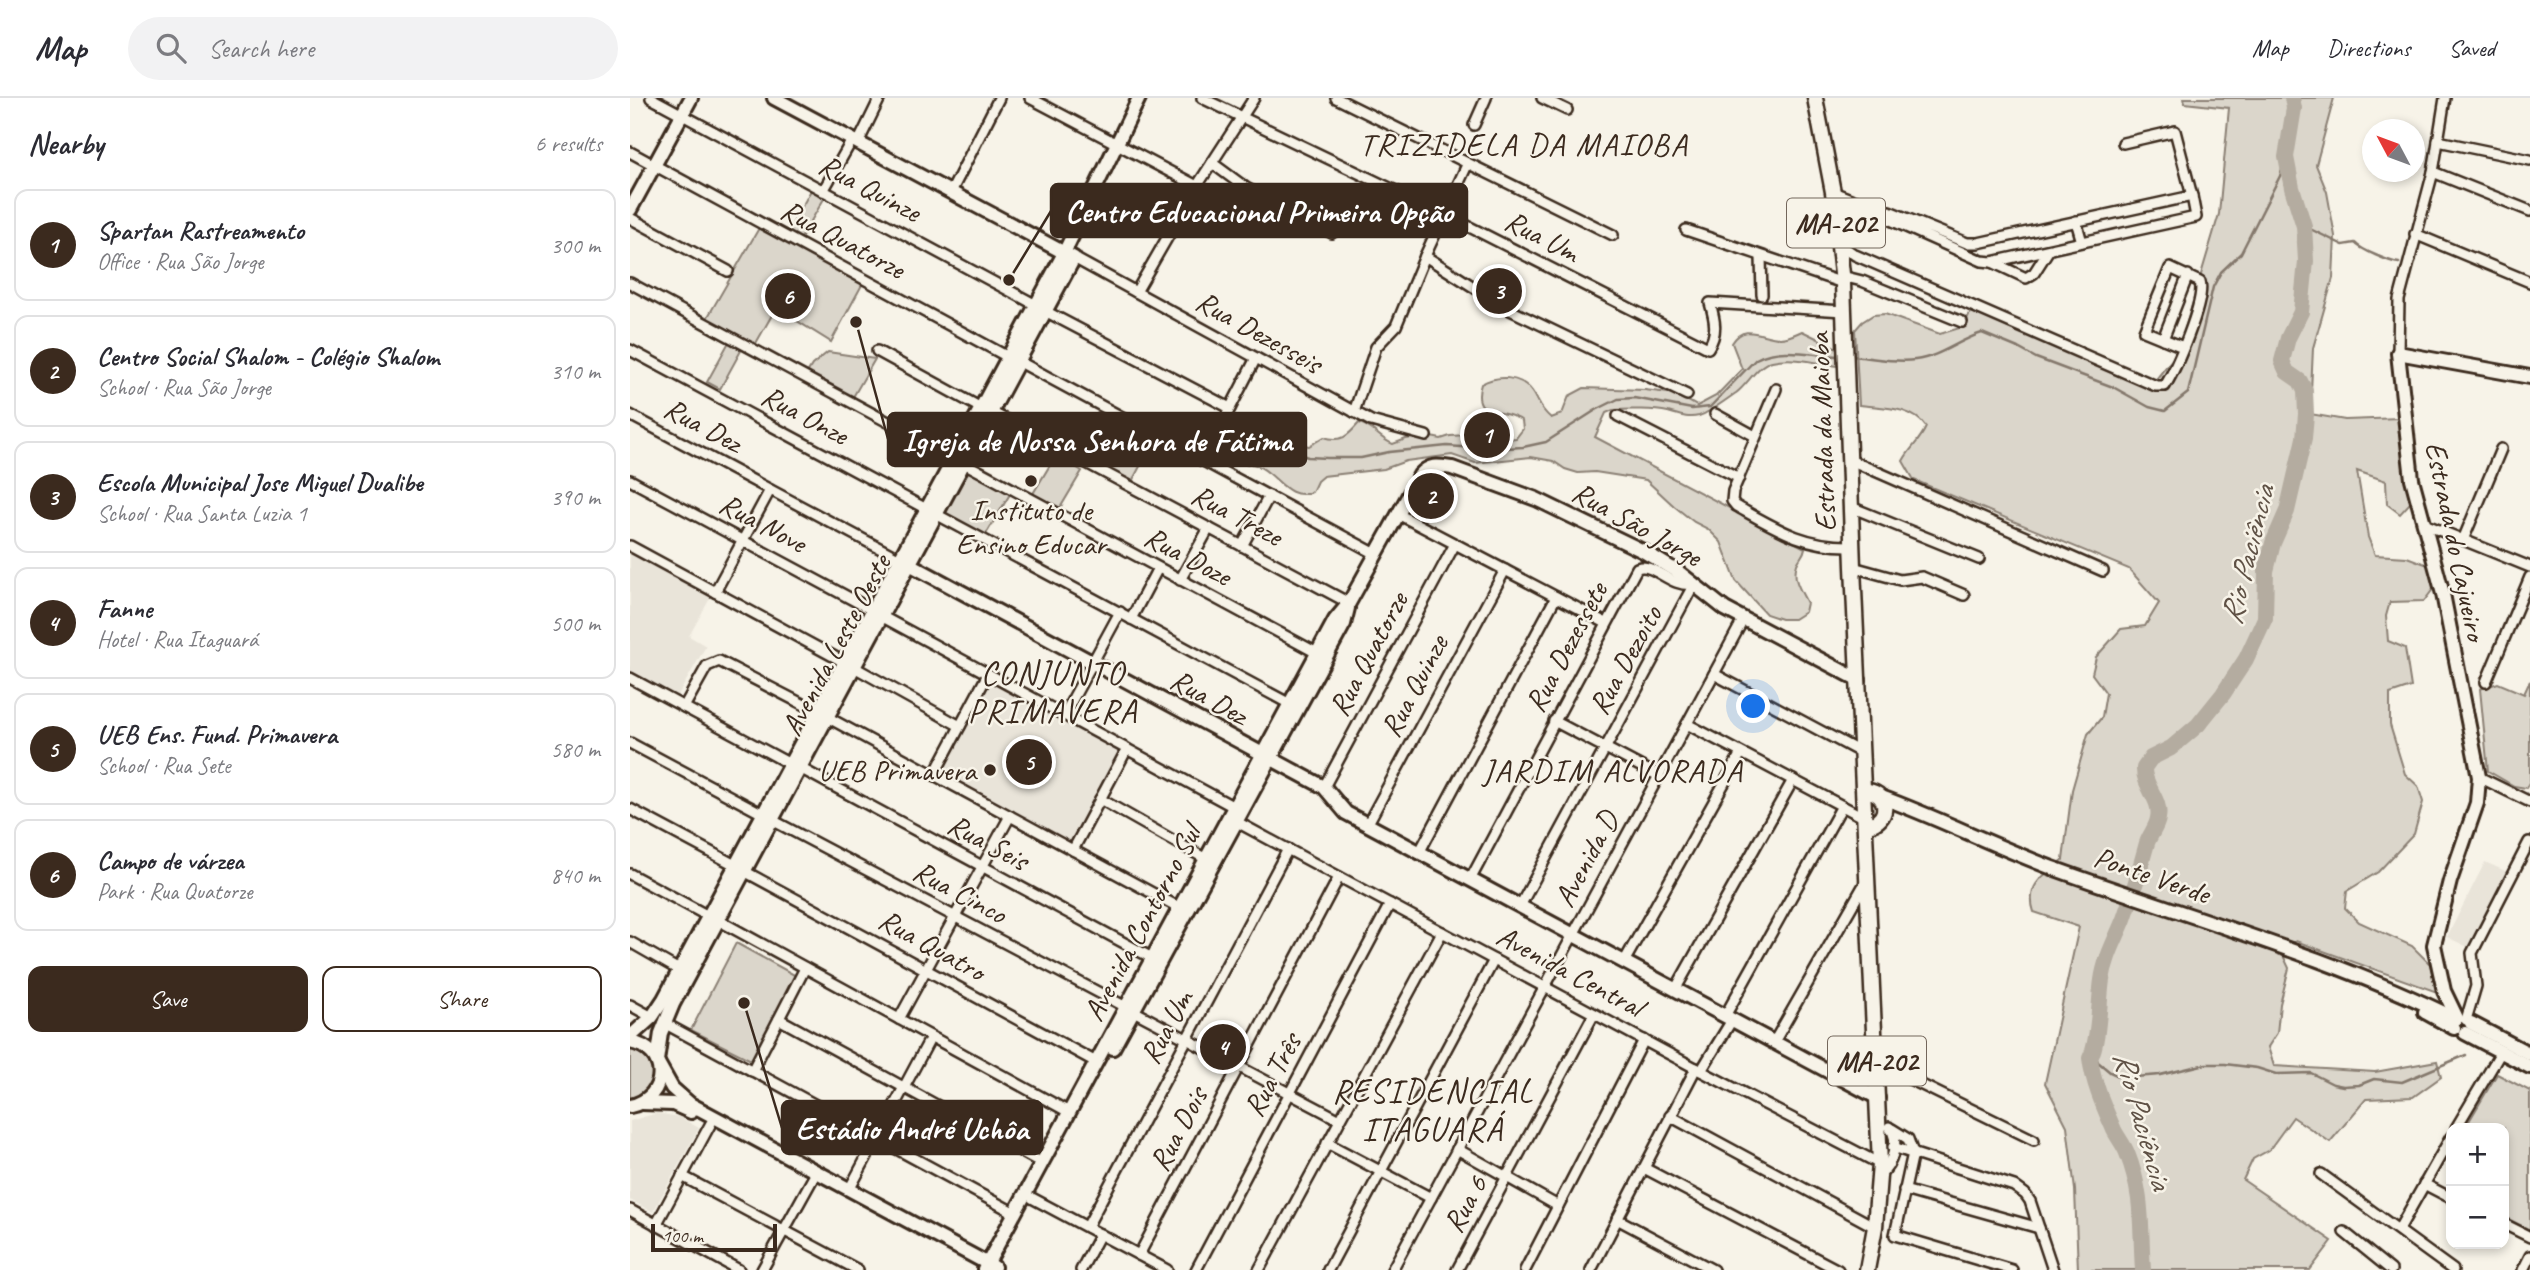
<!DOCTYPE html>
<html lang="en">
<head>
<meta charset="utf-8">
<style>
	:root { --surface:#fff; --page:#f2f2f3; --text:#2b2b33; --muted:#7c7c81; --line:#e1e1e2; --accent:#3b2a1e }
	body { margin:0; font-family:Caveat,sans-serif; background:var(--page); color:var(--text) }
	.controls { position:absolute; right:21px; bottom:21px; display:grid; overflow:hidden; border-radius:14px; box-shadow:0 4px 10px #0003 }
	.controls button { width:63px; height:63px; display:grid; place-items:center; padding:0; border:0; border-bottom:2px solid var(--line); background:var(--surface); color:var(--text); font:35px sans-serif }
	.compass { position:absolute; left:1732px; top:21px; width:63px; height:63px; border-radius:50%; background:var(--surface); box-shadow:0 4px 10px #0003; rotate:311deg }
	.scale { position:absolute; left:21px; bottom:18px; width:126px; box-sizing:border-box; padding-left:7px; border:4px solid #3b2a1e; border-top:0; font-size:19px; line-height:24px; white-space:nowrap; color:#3b2a1e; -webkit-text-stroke:5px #f7f3e8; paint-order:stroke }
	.you { position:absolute; left:1124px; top:609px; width:24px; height:24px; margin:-18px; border:5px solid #fff; border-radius:50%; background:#1a73e8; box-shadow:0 0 0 10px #1a73e833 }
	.badge { display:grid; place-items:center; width:46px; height:46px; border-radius:50%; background:var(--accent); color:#fff; font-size:23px; font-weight:700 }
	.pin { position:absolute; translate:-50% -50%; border:4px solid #fff; box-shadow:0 2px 7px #0006 }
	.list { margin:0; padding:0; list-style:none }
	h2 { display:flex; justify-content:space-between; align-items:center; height:91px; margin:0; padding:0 28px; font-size:30px }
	h2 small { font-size:23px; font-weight:400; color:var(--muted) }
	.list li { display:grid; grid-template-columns:46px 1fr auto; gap:21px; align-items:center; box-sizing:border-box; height:112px; margin:0 14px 14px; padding:0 14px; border:2px solid var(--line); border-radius:14px }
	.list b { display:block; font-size:26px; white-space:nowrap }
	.list p { margin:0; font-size:23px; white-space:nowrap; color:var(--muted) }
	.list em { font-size:23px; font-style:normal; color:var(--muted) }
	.actions { display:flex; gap:14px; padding:21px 28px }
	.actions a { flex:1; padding:16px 0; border:2px solid var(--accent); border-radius:14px; text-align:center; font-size:24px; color:var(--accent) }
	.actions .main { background:var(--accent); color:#fff }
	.icon { flex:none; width:38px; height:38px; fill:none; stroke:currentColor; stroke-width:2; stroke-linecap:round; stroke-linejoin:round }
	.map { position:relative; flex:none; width:1900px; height:1172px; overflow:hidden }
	header { display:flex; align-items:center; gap:42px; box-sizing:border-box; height:98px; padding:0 35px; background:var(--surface); border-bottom:2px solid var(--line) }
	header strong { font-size:33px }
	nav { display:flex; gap:38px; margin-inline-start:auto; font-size:24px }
	.search { width:490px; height:63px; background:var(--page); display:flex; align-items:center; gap:18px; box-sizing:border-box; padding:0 24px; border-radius:38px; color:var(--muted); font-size:26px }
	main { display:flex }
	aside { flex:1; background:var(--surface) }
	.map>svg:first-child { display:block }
</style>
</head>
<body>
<header>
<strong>Map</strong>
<div class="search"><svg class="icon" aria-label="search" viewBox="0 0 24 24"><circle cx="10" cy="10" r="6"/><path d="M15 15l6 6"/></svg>Search here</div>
<nav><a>Map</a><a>Directions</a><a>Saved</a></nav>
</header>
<main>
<aside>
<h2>Nearby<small>6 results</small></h2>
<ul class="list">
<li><span class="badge">1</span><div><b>Spartan Rastreamento</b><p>Office · Rua São Jorge</p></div><em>300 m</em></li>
<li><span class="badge">2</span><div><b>Centro Social Shalom - Colégio Shalom</b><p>School · Rua São Jorge</p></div><em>310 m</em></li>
<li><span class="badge">3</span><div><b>Escola Municipal Jose Miguel Dualibe</b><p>School · Rua Santa Luzia 1</p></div><em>390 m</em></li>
<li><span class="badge">4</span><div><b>Fanne</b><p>Hotel · Rua Itaguará</p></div><em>500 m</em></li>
<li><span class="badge">5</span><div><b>UEB Ens. Fund. Primavera</b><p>School · Rua Sete</p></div><em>580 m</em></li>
<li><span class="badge">6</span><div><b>Campo de várzea</b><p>Park · Rua Quatorze</p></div><em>840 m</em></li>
</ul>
<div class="actions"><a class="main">Save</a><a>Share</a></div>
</aside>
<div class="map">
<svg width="1900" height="1172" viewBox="0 0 1900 1172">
	<rect width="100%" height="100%" fill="#f7f3e8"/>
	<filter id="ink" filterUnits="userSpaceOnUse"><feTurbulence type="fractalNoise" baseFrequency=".0143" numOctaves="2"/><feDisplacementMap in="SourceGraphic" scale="14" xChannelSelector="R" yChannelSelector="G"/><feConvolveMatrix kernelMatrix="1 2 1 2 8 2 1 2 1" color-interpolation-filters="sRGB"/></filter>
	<g filter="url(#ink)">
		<g fill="#e9e4d9">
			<polygon points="0,449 83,495 59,538 76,548 47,599 0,573"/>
			<polygon points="358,583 490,655 441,743 309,673"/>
			<polygon points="1855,764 1884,777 1846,853 1817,839"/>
			<polygon points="27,1015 49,1019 69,1030 23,1114 0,1102 0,1023"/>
		</g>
		<g fill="#dbd6cb" stroke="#8b8074" stroke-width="2">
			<path d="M1554,0H1704L1686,67L1697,94L1705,138L1703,180L1683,250L1680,316L1715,322L1770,320L1781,404L1770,416L1757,406L1756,383L1727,373L1738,439L1745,457L1777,459L1798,467L1807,486L1794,503L1760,504L1756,518L1758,543L1775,550L1781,589L1760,596V627L1775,676L1788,688L1793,704L1784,736L1748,774L1717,793L1715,810L1729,824L1782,848L1800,866L1807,894L1666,843L1650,851L1659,870L1650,906L1647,935L1638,949L1644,968L1745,974L1807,963L1811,979L1783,999L1736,1001L1700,1044L1663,1019L1639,1052L1623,1061L1613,1082L1702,1143L1680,1172H1448L1445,1092L1437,1028L1415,985L1449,829L1404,814C1395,787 1414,777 1433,762L1442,692L1458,636L1472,619L1476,595L1462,576L1466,559L1491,531L1515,528L1529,505L1499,471L1284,382L1273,363C1280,350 1290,343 1296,329C1282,308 1252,310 1229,307L1225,232L1232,224L1243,217L1255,216L1310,236L1333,229L1341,213L1519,290L1548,254L1589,116L1599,10L1555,5Z"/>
			<polygon points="181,92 195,99 170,142 157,136"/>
			<polygon points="129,130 233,185 201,244 146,210 125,247 76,222"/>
			<path d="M1172,233L1207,250V268C1187,265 1163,258 1142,263C1127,267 1118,286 1106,295C1097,301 1079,315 1069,318C1057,321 1049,317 1038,314C1024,311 998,311 983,312L976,315L965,339L1175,450C1174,457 1170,459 1167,466C1162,481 1170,491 1177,505L1175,514L1164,521H1151L1136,516L1106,483L1091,444L1078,431L1064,424L1044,408L1016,382L965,374L948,375L935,371L923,363L901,359L845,365L822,357L776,363L754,371L693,378L687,383L682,394C657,404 647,375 626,367C610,362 593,372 581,354C611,305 637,341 679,348L694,339C711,345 718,338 729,325C743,328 749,341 763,346L776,341L796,338L811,341L820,338L837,337L876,341L886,340L893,331L892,323C876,309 840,322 851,286C867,277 890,277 902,293C910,304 908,309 921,320L932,316L939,298L954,290L1015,292L1046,296L1067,308L1086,298L1112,271L1102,245C1115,224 1132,240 1150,240C1158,240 1165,236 1172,233Z"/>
			<polygon points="100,242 113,249 90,291 77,284"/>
			<polygon points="198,254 245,261 223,299 177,275 182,267"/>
			<polygon points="496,332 522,346 500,387 474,372"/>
			<polygon points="426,357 452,373 427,415 401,399"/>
			<polygon points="335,371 380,396 355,438 312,415"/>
			<polygon points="1900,583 1900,683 1896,690 1884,688 1858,673 1850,591 1868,585 1894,596"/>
			<polygon points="106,845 168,879 123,963 61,932"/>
			<path d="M0,951C31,958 30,993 0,1001Z"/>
			<polygon points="1867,976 1900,993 1900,1132 1874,1119 1874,1030 1835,1030"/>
		</g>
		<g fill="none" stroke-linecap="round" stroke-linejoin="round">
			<g stroke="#84786c" stroke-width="2.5">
				<path d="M1674,128L1713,147L1725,145C1731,152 1760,164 1769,165"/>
				<path d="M1219,258C1242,259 1263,265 1285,262C1310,259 1329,242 1352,235L1388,250L1406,260L1483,289L1519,309L1535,313L1558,295L1583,189L1591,174L1611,155L1650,78L1656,59"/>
				<path d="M590,353L638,347L678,359L697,360H731L759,354L817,348L860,351L893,349L916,344L966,312L988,301L1004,300L1062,311L1080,309L1126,261C1150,248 1183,257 1209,258"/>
				<polyline points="1464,953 1468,964 1480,974 1493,980 1530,977 1576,966 1595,966 1627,970 1646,976 1681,975 1703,986 1713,988 1729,987 1744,981 1772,984 1836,957"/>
			</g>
			<path stroke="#b4aca0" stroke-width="16" d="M1513,1172C1510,1128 1514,1098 1497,1055C1494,1047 1488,1040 1484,1032C1474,1009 1463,985 1460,960C1469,945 1469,901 1472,882C1475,860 1486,841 1494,821C1503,796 1510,770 1517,745C1520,736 1527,729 1528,720C1532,702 1513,688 1514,670L1521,660L1541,650L1568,627L1593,596L1616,561L1635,520L1636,473L1643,445L1657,413L1674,340L1676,316L1675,293L1670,283L1657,274L1652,263L1658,240L1671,214L1676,163L1674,128L1662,90L1656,59L1664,10L1662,0"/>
			<g stroke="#3b2a1e" stroke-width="14">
				<g id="street">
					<polyline points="21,0 406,207"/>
					<polyline points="400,0 567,88"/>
					<path d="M572,0L814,116L1078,250C1088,235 1085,222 1080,205L1214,213"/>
					<polyline points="706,0 983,137"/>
					<polyline points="912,0 937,12"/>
					<polyline points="844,27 856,0"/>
					<polyline points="1808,43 1900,62"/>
					<polyline points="228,45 250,0"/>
					<polyline points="1493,45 1545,33 1562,98"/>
					<polyline points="0,54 378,259"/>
					<polyline points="582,65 616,90 702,135"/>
					<polyline points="1803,74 1900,113"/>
					<polyline points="193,93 222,42"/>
					<polyline points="321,94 369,0"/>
					<polyline points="1203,94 1248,112 1259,113 1337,145 1348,145 1562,98 1566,119 1362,164 1352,163 1256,120 1248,112"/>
					<polyline points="0,120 98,173"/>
					<polyline points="1446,123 1452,144"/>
					<polyline points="1056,132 1213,185"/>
					<polyline points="1785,136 1900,184"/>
					<path d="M1208,145L1225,157L1526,288H1535C1546,270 1576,202 1570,184L1540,170L1514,233L1553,249"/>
					<polyline points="795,158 878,211 1057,297"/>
					<polyline points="1131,159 1132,197"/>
					<polyline points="444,160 741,323 796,338"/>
					<polyline points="1362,164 1396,180 1404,175 1418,153"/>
					<polyline points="1212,178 1232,183 1332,224"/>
					<polyline points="0,185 687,555"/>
					<polyline points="506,194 567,88 624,0"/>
					<polyline points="415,213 600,310"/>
					<polyline points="1533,241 1558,177"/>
					<polyline points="0,252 660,606"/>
					<polyline points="247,253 351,310"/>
					<polyline points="1768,255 1769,202 1803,74 1815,0"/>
					<polyline points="388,263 746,456"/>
					<path d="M1146,291L1103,393L1102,403L1106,408C1147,431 1174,449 1222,448"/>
					<polyline points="361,314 719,505"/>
					<polyline points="724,314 746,249 766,228 795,158 837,67"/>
					<polyline points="1085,316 1125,338"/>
					<polyline points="0,317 270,461"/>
					<polyline points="988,318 1109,380"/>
					<polyline points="1220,362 1473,473"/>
					<polyline points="573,363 626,260"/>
					<polyline points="0,382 242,512"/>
					<polyline points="1221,409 1349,461"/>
					<polyline points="768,416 976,525"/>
					<polyline points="1794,426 1900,469"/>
					<polyline points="1833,442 1871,351"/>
					<polyline points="0,448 214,564"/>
					<polyline points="612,448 639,398"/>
					<polyline points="1223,469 1270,482 1292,479 1334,497"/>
					<polyline points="550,482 579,430"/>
					<polyline points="85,494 140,392"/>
					<polyline points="251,518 604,709"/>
					<polyline points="501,521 528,470"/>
					<polyline points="224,569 330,628"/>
					<polyline points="1084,576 1232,655"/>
					<polyline points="0,580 160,666"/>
					<polyline points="1856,584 1900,479"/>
					<polyline points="54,609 77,568 89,563 188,614"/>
					<polyline points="434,617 490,514"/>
					<polyline points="197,619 550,810"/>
					<polyline points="924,623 1029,678"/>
					<polyline points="1057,626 1235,720"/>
					<polyline points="0,645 133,716"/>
					<polyline points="170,670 522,860"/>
					<polyline points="304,677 358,576"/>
					<polyline points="1849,679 1900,704"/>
					<polyline points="694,689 825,446"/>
					<polyline points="470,701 576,761"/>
					<polyline points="0,711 105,767"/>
					<polyline points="142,722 710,1022"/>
					<polyline points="607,724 1071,973 1250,1066"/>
					<polyline points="737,727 875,472"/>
					<polyline points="443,752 497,651"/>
					<polyline points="789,755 926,499"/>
					<polyline points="114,773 466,964"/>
					<polyline points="0,776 78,818"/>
					<path d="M840,782L1007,470C1025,464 1039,490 1064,486"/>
					<polyline points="890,808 1064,486"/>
					<polyline points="88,822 439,1014"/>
					<polyline points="0,844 49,872"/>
					<polyline points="994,864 1111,655"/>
					<polyline points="1045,892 1163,682"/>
					<polyline points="0,907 22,919"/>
					<polyline points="1095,918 1212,708"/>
					<polyline points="149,921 412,1065"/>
					<polyline points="269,921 380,718"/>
					<polyline points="1836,922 1846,888 1842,855 1899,744"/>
					<polyline points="34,925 385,1115"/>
					<polyline points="1144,944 1235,785"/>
					<polyline points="1247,965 1404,1042"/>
					<polyline points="122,973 175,870"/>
					<polyline points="1071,973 1102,922"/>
					<polyline points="1040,1018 1245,1129"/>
					<polyline points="1826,1030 1871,954"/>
					<polyline points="1262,1031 1278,1041 1283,1055 1265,1137 1382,1172"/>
					<polyline points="697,1045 801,1100"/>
					<polyline points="1263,1049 1384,1088 1395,1096 1400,1103 1423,1172"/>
					<polyline points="827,1051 928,1108"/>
					<polyline points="1014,1070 1208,1172"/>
					<polyline points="1691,1076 1823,1172"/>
					<path d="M1250,1077C1262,1067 1271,1042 1259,1029"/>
					<polyline points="52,1078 228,1172"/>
					<polyline points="1794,1086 1821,1100"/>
					<polyline points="219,1092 301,939"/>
					<polyline points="1274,1092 1409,1130"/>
					<polyline points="402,1100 537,1172"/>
					<polyline points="0,1112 109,1172"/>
					<polyline points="987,1121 1083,1172"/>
					<polyline points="1874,1126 1900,1139"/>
					<polyline points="26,1127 81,1025"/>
					<polyline points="457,1129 658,751"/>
					<polyline points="1769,1131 1821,1039"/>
					<polyline points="1714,1134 1761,1172"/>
					<polyline points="509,1157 709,779"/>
					<polyline points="132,1172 183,1080"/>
					<polyline points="451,1172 470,1136"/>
					<polyline points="566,1172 760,806"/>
					<polyline points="629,1172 812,834"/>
					<polyline points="698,1172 864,862"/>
					<polyline points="762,1172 1113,522"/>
					<polyline points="827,1172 964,916"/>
					<polyline points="895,1172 1014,942"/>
					<polyline points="961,1172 1066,970"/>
					<polyline points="1893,1172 1900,1158"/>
				</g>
			</g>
			<g stroke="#3b2a1e" stroke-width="18">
				<g id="secondary">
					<polyline points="0,112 61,0"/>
					<polyline points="270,461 694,689 716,715 1248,1000"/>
					<path d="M1251,699C1311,721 1368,750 1428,772C1561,820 1699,858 1826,921"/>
					<polyline points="1795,914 1824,930"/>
					<polyline points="1827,920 1814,893 1804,847 1820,783 1847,705 1849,679 1813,496 1782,381 1768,255 1900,279"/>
					<polyline points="1841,925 1900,956"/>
					<polyline points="1835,935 1900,969"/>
					<polyline points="0,939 22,919 34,901 434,155 509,0"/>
					<path d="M0,944C40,951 39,1000 0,1008"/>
					<polyline points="483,950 714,526 718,510"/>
					<polyline points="27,963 31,935 43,906 444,160 144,0"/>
					<polyline points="28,965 42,990 60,1006 364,1169"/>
					<polyline points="12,1005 43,1006 61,1014"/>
					<path d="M354,1172L705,522L719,505L790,377C800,366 808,368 822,370L906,401L1013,453L1051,476L1095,511L1229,582"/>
				</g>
			</g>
			<g stroke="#3b2a1e" stroke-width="19">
				<g id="primary">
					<polyline points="1185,0 1203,94 1213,185 1223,469 1250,1066 1245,1129 1237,1172"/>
					<path d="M1234,697L1238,693C1258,696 1260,719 1242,726L1235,723"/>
				</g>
			</g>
			<use href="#street" stroke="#f7f3e8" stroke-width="9"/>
			<use href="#secondary" stroke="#f7f3e8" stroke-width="12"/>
			<use href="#primary" stroke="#f7f3e8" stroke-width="14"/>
		</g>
	</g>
	<g fill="#3b2a1e" stroke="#f7f3e8" stroke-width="2.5">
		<circle cx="401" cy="383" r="7"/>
		<circle cx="360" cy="672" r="7"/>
	</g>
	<g text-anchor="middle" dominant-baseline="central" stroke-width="5" stroke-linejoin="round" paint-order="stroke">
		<g fill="#f7f3e8" stroke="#73665b" stroke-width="2">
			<rect x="1157" y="100.5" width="98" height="49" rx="5"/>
			<rect x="1198" y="938.5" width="98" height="49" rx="5"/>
		</g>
		<g font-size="28" font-weight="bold" fill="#3b2a1e">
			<text x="1206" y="125">MA-202</text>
			<text x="1247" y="963">MA-202</text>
		</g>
		<g font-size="30" fill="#3b2a1e" stroke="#f7f3e8">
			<text transform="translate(240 90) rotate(28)">Rua Quinze</text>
			<text transform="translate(912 138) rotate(27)">Rua Um</text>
			<text transform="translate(213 141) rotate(28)">Rua Quatorze</text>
			<text transform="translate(629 234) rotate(29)">Rua Dezesseis</text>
			<text transform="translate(175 317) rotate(28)">Rua Onze</text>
			<text transform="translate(73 327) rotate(28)">Rua Dez</text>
			<text transform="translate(1192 334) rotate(-92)">Estrada da Maioba</text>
			<text transform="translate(607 417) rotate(28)">Rua Treze</text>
			<text transform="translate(133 425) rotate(28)">Rua Nove</text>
			<text transform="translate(1007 426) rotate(29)">Rua São Jorge</text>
			<text transform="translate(1826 443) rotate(78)">Estrada do Cajueiro</text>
			<text transform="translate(558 458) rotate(28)">Rua Doze</text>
			<text transform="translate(206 547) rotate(-62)">Avenida Leste Oeste</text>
			<text transform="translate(936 549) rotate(-62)">Rua Dezessete</text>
			<text transform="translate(738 556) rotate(-62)">Rua Quatorze</text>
			<text transform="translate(995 562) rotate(-61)">Rua Dezoito</text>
			<text transform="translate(784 588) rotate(-62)">Rua Quinze</text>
			<text transform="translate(579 599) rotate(29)">Rua Dez</text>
			<text transform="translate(358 744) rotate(28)">Rua Seis</text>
			<text transform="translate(956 761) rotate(-62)">Avenida D</text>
			<text transform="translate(1522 777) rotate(19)">Ponte Verde</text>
			<text transform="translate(330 794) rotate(28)">Rua Cinco</text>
			<text transform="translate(512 825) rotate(-62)">Avenida Contorno Sul</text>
			<text transform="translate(302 847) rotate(29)">Rua Quatro</text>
			<text transform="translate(940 873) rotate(28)">Avenida Central</text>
			<text transform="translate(536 929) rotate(-62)">Rua Um</text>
			<text transform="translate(642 977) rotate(-62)">Rua Três</text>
			<text transform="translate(548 1031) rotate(-62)">Rua Dois</text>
			<text transform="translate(835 1106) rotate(-61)">Rua 6</text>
		</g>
		<g font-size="30" fill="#3b2a1e" stroke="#f7f3e8">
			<text x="401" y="412">Instituto de<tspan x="401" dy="34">Ensino Educar</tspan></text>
			<text x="346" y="672" text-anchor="end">UEB Primavera</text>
		</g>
		<g font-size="32" letter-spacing="2" fill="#3b2a1e" stroke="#f7f3e8">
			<text x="894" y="46">TRIZIDELA DA MAIOBA</text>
			<text x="983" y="672">JARDIM ALVORADA</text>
		</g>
		<g font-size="32" font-style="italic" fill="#5f5145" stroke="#f7f3e8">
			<text transform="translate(1617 457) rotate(-76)">Rio Paciência</text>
			<text transform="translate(1513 1022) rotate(74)">Rio Paciência</text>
		</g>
		<g font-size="33" letter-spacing="2" fill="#3b2a1e" stroke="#f7f3e8">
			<text x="423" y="575">CONJUNTO<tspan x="423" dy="38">PRIMAVERA</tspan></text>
			<text x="803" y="993">RESIDENCIAL<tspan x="803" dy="38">ITAGUARÁ</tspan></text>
		</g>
	</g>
	<path fill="none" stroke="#3b2a1e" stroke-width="2.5" d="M379 182L421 113M226 224L258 341M114 905L152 1030"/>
	<g fill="#3b2a1e" stroke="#f7f3e8" stroke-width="2.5">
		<circle cx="379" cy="182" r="7"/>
		<circle cx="226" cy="224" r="7"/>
		<circle cx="114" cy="905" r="7"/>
	</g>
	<g fill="#3b2a1e" stroke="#3b2a1e" stroke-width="2.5">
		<rect x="421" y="86" width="416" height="53" rx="7"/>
		<rect x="258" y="315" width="418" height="53" rx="7"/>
		<rect x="152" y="1003" width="260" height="53" rx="7"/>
	</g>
	<g font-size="32" text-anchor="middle" font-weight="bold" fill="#fff">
		<text x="629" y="124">Centro Educacional Primeira Opção</text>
		<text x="467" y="353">Igreja de Nossa Senhora de Fátima</text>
		<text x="282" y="1041">Estádio André Uchôa</text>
	</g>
</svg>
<div class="controls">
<button>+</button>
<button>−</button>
</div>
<svg class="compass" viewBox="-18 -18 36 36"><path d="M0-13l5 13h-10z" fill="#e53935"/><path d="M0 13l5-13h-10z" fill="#7c7c81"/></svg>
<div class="scale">100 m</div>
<div class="you"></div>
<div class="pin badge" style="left:857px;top:337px">1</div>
<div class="pin badge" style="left:801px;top:398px">2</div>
<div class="pin badge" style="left:869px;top:193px">3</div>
<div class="pin badge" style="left:593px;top:949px">4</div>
<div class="pin badge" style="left:399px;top:664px">5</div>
<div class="pin badge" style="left:158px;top:198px">6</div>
</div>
</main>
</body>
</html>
